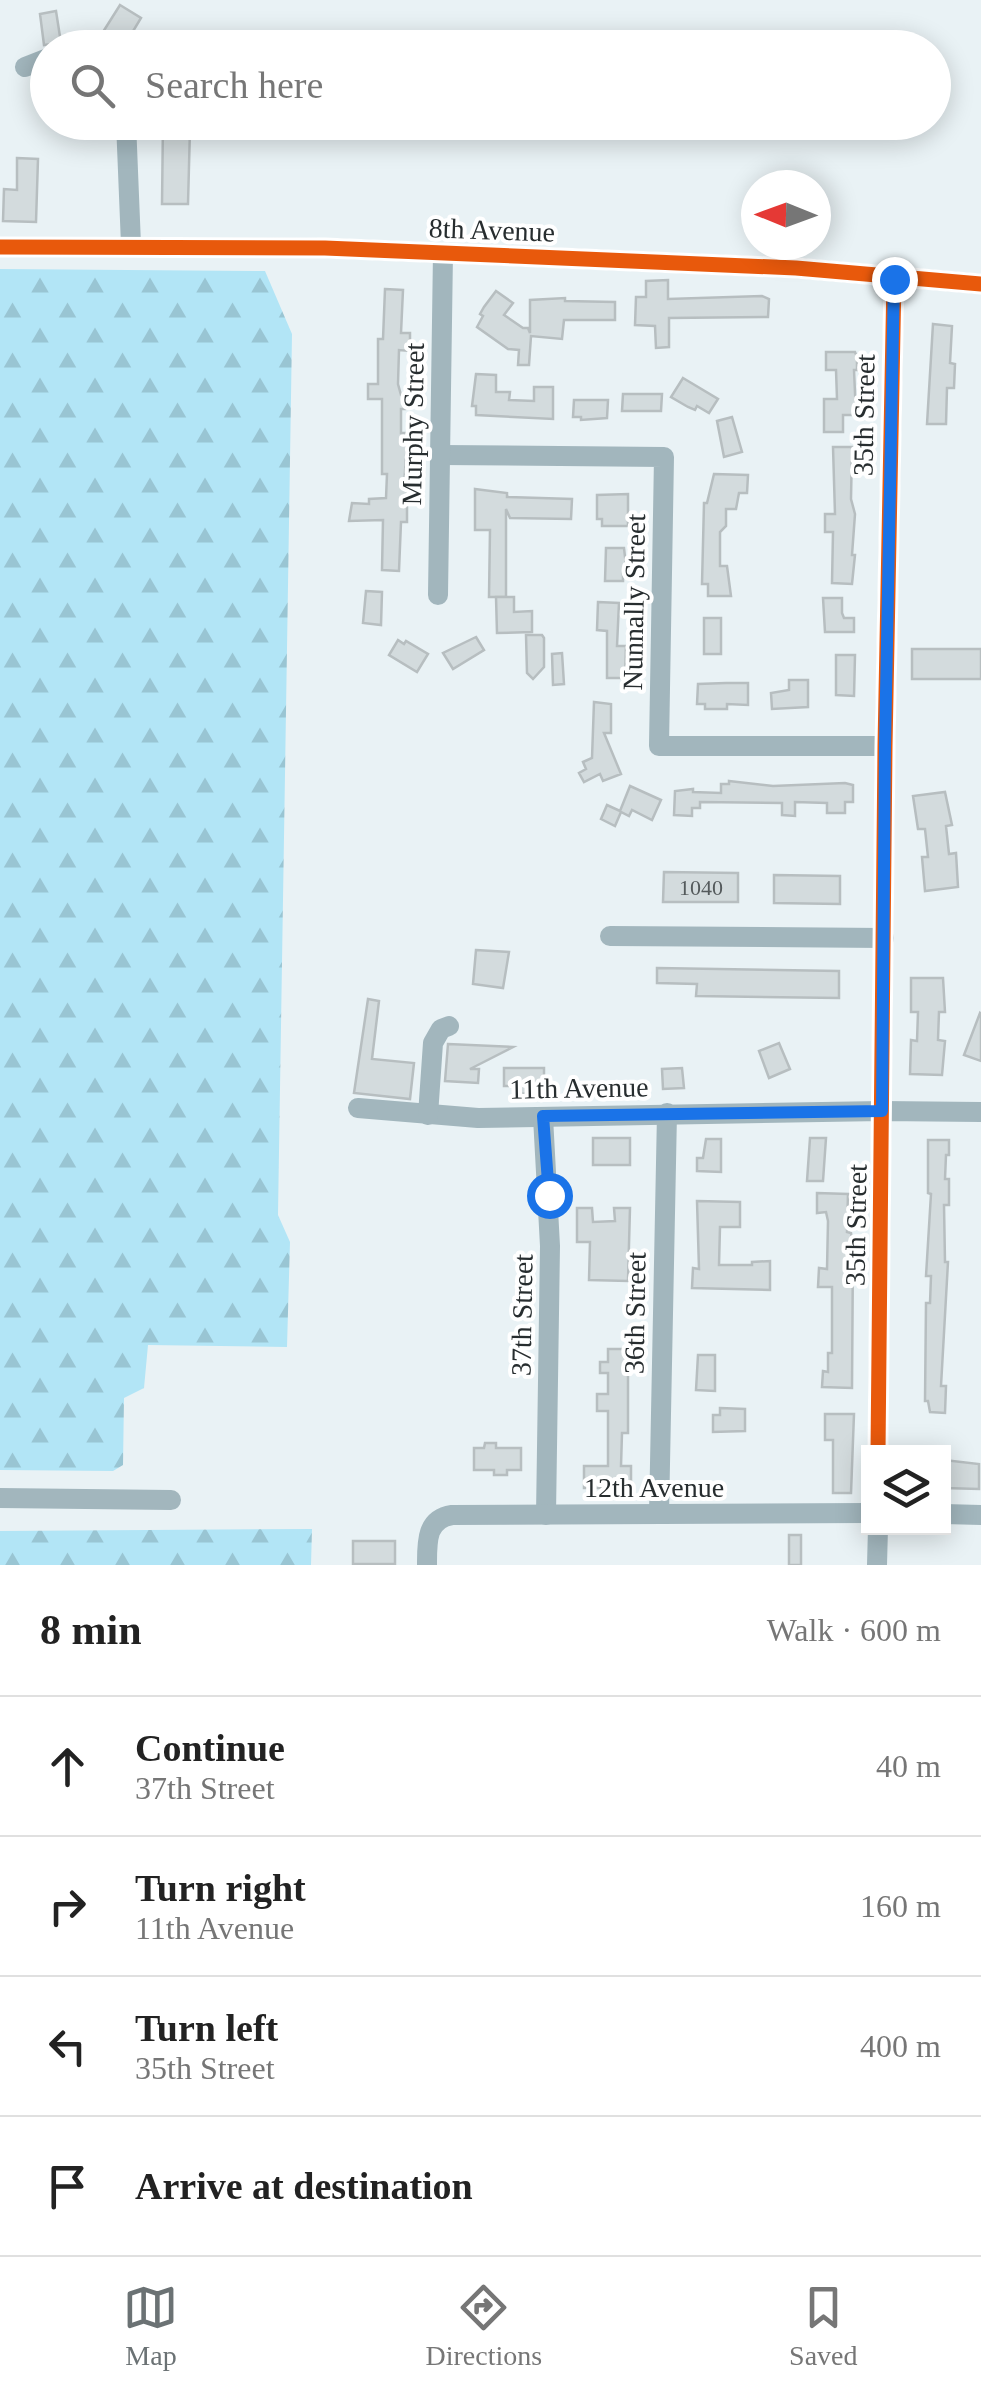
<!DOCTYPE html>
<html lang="en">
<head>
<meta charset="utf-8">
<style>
	:root { --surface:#fff; --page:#f2f2f2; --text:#222; --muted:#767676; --line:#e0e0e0; --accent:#6b7274 }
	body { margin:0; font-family:Georgia,serif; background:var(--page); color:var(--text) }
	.controls { position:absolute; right:30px; bottom:30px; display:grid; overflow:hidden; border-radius:0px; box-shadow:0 5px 25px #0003 }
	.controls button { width:90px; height:90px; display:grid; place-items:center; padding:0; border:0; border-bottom:2px solid var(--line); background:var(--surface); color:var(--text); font:50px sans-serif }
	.compass { position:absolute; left:741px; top:170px; width:90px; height:90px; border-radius:50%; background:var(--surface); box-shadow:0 5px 25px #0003; rotate:271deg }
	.stop { position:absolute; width:30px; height:30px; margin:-22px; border:8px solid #1a73e8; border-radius:50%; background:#fff }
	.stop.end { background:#1a73e8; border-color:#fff; box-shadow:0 2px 10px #0008 }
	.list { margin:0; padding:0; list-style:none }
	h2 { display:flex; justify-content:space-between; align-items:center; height:130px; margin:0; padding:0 40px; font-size:42px }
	h2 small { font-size:32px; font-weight:400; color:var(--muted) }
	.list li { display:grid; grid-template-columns:65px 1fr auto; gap:30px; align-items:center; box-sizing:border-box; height:140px; padding:0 40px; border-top:2px solid var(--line) }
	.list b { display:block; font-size:38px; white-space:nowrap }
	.list p { margin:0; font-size:32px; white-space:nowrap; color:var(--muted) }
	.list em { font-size:32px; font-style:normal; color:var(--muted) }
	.icon { flex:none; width:55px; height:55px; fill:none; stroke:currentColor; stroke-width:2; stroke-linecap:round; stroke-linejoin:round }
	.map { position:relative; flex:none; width:981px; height:1565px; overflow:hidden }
	.search { position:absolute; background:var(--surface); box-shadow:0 5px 25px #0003; left:30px; right:30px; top:30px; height:110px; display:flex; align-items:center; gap:25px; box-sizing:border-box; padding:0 35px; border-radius:55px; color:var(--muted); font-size:38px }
	.sheet { height:690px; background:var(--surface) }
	nav { display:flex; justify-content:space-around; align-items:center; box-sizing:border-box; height:140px; border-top:2px solid var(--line); background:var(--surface); font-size:28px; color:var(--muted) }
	nav a { display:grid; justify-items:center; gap:5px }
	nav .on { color:var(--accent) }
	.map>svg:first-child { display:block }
</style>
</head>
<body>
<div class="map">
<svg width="981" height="1565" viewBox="0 0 981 1565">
	<defs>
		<pattern id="forest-firs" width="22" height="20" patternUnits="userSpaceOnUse" patternTransform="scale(2.5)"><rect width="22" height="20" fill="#b2e5f6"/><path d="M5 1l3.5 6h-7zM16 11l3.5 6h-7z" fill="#99c5d3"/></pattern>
	</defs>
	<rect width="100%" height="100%" fill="#e9f2f5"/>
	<g fill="url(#forest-firs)">
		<polygon points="0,269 265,271 292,334 278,1215 290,1242 287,1347 148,1345 144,1388 124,1398 123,1465 113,1471 0,1470"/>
		<polygon points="312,1529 311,1565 0,1565 0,1531"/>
	</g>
	<g fill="#d3dbdd" stroke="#b7bec0" stroke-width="2.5">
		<polygon points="120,5 141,18 123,48 102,48 96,43"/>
		<polygon points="56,11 61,43 44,45 40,14"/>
		<polygon points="163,122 186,122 186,128 190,128 188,204 162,204"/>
		<polygon points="17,158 38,159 36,222 3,221 4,189 17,190"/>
		<polygon points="668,280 668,299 762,296 769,299 768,317 669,318 669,347 656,348 655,326 635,325 636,297 646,297 646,281"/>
		<polygon points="385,289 403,290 401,333 410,333 410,351 399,350 398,384 401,395 405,395 405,409 401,409 401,433 405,433 407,442 404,486 407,486 407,522 401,522 399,571 382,570 383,520 349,521 352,503 369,504 369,499 386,498 387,474 382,474 382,399 368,399 368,384 378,384 378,339 383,339"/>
		<polygon points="496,291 513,303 504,315 523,328 528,328 530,333 530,300 565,298 565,301 615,302 615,320 564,320 562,339 531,336 529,365 518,365 519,350 508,349 477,327 483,316 480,314 484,307"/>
		<polygon points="933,324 952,326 950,363 955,364 954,388 947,388 946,424 927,424"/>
		<polygon points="826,352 855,352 857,357 857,370 854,370 856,415 843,415 843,432 824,432 824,399 837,399 836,370 826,370"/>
		<polygon points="476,374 496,375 496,392 510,392 509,400 534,401 534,387 553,387 553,419 476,415 476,406 472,406"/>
		<polygon points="683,378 718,399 709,413 697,406 695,410 688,407 671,397"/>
		<polygon points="623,394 662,394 661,411 622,411"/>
		<polygon points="574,400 608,400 607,418 581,420 581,417 573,417"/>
		<polygon points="732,417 742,452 724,457 717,421"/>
		<polygon points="833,447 852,447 851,499 855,514 852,555 855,555 852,584 832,583 833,532 825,532 825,514 835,514"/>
		<polygon points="714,474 748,475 747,493 739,493 736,509 726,509 726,526 720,532 720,566 727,566 731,596 708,596 708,584 702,584 704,503 707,503"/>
		<polygon points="475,489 507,493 507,497 572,499 571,519 510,518 506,509 506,597 489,597 490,530 475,530"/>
		<polygon points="628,494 628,526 602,526 602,519 597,519 597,495"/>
		<polygon points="606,548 624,548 627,574 623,574 623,581 605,581"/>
		<polygon points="366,591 382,592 381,625 363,623"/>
		<polygon points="496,597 514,597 514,612 532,611 532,632 497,633"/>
		<polygon points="823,598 842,598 842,613 844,618 854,618 854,632 825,632"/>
		<polygon points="598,602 619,603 617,646 626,646 625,678 607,678 607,631 597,630"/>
		<rect x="704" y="618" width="17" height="36"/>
		<polygon points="526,635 542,635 544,638 544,667 533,679 527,673"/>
		<polygon points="476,637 484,650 453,669 443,653"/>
		<polygon points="398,640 404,644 406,641 428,654 417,672 389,655"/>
		<rect x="912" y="649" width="69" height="30"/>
		<polygon points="562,653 564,684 553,685 552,654"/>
		<polygon points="836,655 855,655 854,696 836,695"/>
		<polygon points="789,680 808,680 808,707 772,709 771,693 789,690"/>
		<polygon points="726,683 748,683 748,705 727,704 727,709 705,709 705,704 697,704 698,684"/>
		<polygon points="594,702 611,704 611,733 604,733 621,774 603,781 600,774 584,782 579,773 586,769 583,762 592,758"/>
		<polygon points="729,781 773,786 845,783 853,785 853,802 845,802 845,813 827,813 827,803 795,802 795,816 782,815 782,803 700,802 700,808 692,808 692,816 674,815 675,791 693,789 693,792 721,793 721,784 729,784"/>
		<polygon points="630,786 661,800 652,820 632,810 629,816 621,812 615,826 601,819 607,805 620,811"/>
		<polygon points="945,792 952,825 946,826 949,854 956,853 958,887 925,891 922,857 928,857 925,829 918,829 913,796"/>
		<polygon points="664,872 738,873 738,902 663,902"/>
		<polygon points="774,875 840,876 840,904 774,903"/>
		<polygon points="476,950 509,952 503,988 473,984"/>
		<polygon points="657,968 839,971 839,998 696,996 697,984 657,983"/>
		<polygon points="911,978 943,978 945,1012 939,1012 938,1040 945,1041 942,1075 910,1074 911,1040 917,1041 918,1012 911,1012"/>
		<polygon points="368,999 379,1001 372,1059 414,1063 410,1099 354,1093"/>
		<polygon points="980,1013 981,1014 981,1061 964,1055"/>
		<polygon points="779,1043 790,1069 769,1078 759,1051"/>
		<polygon points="448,1044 513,1047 470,1069 479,1069 478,1083 445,1081"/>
		<polygon points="504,1068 544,1068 544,1093 515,1094 515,1086 504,1086"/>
		<polygon points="682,1068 684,1088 663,1089 662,1069"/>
		<rect x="593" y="1138" width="37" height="27"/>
		<polygon points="810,1138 826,1138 823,1181 807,1181"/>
		<polygon points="706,1139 721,1139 721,1172 697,1171 697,1158 703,1158"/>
		<polygon points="928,1140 949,1140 949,1155 946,1155 945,1179 949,1179 949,1205 944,1205 945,1262 948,1262 941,1386 946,1386 945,1413 930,1412 928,1401 925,1401 926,1303 930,1303 931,1276 926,1276 931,1194 928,1193"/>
		<polygon points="817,1193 848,1194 847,1232 851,1233 853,1246 852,1388 822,1387 823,1371 828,1372 828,1353 832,1353 832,1287 818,1287 819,1268 827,1269 828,1221 826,1212 817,1213"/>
		<polygon points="697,1201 740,1202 740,1227 720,1227 719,1265 752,1265 752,1262 770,1261 770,1290 692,1288 693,1268 699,1269"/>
		<polygon points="577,1208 592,1208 593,1222 615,1221 614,1208 630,1208 628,1281 589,1280 590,1242 577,1242"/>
		<polygon points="608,1349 628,1349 628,1433 622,1433 621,1466 631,1466 631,1488 584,1488 584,1466 608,1466 608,1411 597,1411 597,1394 608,1394 608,1373 600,1373 600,1362 608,1362"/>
		<polygon points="698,1355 715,1355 715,1391 696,1390"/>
		<polygon points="720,1408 745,1409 745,1431 713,1432 713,1415 720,1415"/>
		<polygon points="825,1414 854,1414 851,1493 833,1493 833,1440 825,1440"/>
		<polygon points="485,1443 496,1443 496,1448 521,1448 521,1470 507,1470 507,1475 494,1475 494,1470 474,1470 474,1448 484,1448"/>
		<polygon points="944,1460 979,1464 979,1489 944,1488"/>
		<rect x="789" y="1535" width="12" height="30"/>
		<rect x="353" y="1541" width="42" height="23"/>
	</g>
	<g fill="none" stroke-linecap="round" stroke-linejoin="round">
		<g stroke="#a2b6bd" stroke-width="20">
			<polyline points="25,67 48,58"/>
			<polyline points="126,122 131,245"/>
			<polyline points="0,247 325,248 796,268 981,284"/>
			<polyline points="441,455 664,457 659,746 885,746"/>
			<polyline points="438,595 443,253"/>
			<polyline points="610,936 884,938"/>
			<polyline points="358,1108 478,1118 882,1111 981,1112"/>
			<polyline points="428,1115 433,1043 441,1029 449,1026"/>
			<polyline points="543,1117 550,1246 546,1515"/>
			<polyline points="878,1452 885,746 894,279"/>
			<polyline points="0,1498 171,1500"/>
			<polyline points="659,1514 667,1113"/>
			<polyline points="944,1514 981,1515"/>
			<path d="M427,1565C427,1542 426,1519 452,1515L868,1513"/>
			<polyline points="877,1565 878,1528"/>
		</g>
		<g stroke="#fff" stroke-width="21">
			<g id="cycleway">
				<polyline points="0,247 325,248 796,268 981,284"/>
				<polyline points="878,1452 885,746 894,279"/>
			</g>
		</g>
		<use href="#cycleway" stroke="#e8590c" stroke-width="15"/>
	</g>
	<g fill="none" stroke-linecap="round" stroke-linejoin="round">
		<polyline stroke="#1a73e8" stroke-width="12" points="549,1195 543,1116 882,1111 885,746 894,279"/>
	</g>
	<g text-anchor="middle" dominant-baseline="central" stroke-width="8" stroke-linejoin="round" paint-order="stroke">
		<g font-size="22" fill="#545a5c">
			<text x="701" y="887">1040</text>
		</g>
		<g font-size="28" fill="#272d2f" stroke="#fff">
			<text transform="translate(492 230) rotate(2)">8th Avenue</text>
			<text transform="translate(864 415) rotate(-89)">35th Street</text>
			<text transform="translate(413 424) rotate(-89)">Murphy Street</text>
			<text transform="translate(634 602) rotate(-89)">Nunnally Street</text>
			<text transform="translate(579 1088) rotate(-1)">11th Avenue</text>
			<text transform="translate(856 1225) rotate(-89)">35th Street</text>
			<text transform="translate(635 1313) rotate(-89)">36th Street</text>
			<text transform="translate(522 1315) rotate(-89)">37th Street</text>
			<text x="654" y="1487">12th Avenue</text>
		</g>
	</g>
</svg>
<div class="controls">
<button><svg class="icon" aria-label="layers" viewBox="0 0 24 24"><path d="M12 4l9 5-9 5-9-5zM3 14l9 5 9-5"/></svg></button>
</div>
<svg class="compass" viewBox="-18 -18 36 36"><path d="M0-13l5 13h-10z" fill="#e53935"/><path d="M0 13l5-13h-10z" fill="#767676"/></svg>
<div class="stop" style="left:549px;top:1195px"></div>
<div class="stop end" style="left:894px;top:279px"></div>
<div class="search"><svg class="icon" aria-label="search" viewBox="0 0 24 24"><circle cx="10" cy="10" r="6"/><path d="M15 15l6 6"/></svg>Search here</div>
</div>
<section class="sheet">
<h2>8 min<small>Walk · 600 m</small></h2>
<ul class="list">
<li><svg class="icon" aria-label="ahead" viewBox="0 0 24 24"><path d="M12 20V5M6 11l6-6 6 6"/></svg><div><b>Continue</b><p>37th Street</p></div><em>40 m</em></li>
<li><svg class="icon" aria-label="right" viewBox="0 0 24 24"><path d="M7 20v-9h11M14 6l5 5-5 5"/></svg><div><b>Turn right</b><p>11th Avenue</p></div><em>160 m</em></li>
<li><svg class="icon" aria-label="left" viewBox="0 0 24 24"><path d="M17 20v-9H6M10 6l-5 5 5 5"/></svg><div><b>Turn left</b><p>35th Street</p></div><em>400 m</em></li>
<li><svg class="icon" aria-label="arrive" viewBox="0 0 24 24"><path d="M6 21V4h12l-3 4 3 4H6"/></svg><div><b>Arrive at destination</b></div></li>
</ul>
</section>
<nav>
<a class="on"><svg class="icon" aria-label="map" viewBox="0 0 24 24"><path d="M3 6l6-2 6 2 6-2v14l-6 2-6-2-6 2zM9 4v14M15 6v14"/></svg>Map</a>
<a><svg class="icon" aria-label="directions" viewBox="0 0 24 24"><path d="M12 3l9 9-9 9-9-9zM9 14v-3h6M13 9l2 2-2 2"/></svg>Directions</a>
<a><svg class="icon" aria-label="saved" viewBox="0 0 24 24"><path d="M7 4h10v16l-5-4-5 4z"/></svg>Saved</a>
</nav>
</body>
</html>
